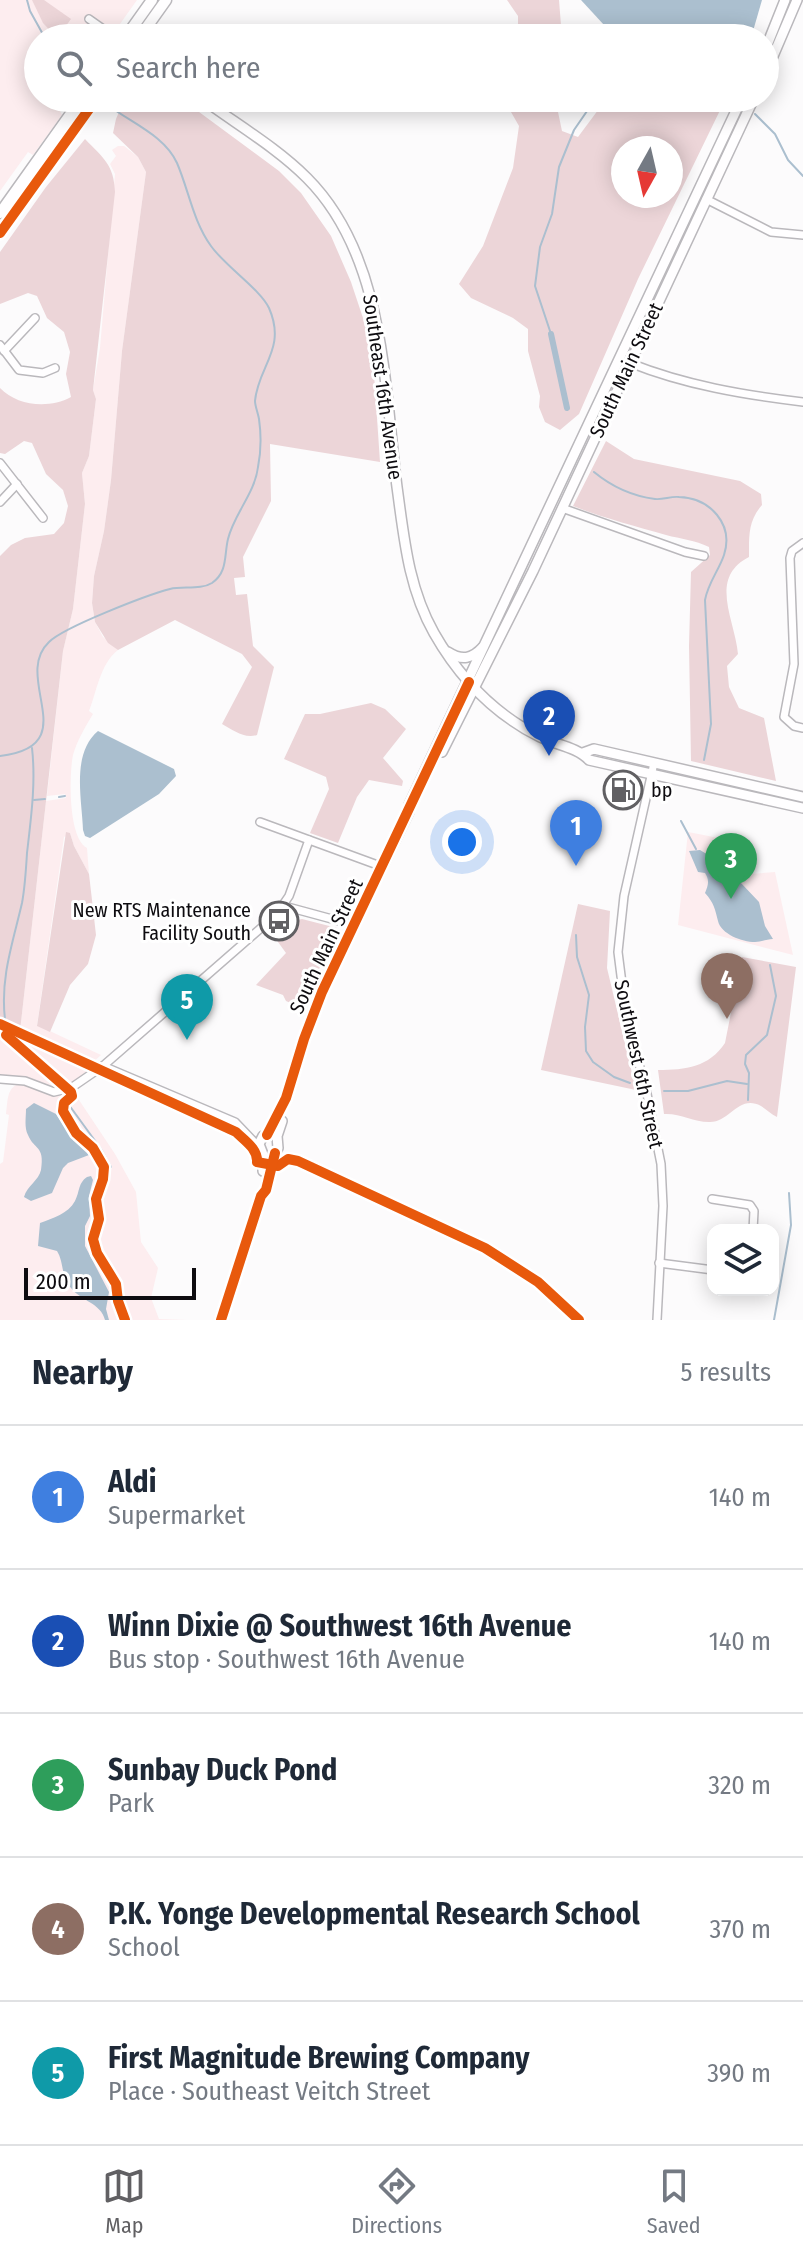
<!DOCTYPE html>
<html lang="en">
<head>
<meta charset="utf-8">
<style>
	:root { --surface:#fff; --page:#f2f2f3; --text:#1f2937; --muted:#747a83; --line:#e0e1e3; --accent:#616063 }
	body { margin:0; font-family:"Fira Sans Condensed",sans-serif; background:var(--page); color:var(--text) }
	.controls { position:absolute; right:24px; bottom:24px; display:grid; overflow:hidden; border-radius:16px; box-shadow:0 4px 20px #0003 }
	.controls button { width:72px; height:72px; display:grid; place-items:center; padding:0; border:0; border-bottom:2px solid var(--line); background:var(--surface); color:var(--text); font:40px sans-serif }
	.compass { position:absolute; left:611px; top:136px; width:72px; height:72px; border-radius:50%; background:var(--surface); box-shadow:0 4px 20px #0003; rotate:188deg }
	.scale { position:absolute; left:24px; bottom:20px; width:172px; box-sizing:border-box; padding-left:8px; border:4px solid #0e0c10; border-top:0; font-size:22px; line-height:28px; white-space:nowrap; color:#0e0c10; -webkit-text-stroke:6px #fff; paint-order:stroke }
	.you { position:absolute; left:462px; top:842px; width:28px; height:28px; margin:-20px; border:6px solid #fff; border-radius:50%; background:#1a73e8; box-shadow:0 0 0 12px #1a73e833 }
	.badge { display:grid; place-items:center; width:52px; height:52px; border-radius:50%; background:var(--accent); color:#fff; font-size:26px; font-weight:700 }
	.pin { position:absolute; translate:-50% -66px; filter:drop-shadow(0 2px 4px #0008) }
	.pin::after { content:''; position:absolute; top:42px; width:28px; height:24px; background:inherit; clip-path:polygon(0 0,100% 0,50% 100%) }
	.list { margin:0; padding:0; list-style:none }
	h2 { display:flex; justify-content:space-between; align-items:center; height:104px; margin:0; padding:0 32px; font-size:34px }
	h2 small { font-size:26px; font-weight:400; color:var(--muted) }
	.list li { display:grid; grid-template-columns:52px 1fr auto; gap:24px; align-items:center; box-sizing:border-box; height:144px; padding:0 32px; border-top:2px solid var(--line) }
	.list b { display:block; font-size:30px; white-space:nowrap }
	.list p { margin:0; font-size:26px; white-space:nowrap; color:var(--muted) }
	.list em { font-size:26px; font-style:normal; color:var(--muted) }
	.icon { flex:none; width:44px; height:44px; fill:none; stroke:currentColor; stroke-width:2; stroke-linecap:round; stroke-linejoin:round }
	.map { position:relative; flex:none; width:803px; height:1320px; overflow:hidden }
	.search { position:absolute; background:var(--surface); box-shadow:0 4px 20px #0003; left:24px; right:24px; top:24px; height:88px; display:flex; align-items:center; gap:20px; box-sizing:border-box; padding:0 28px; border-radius:44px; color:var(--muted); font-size:30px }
	.sheet { height:824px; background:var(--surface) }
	nav { display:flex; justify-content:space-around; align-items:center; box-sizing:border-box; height:112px; border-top:2px solid var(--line); background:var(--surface); font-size:22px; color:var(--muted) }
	nav a { display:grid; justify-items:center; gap:4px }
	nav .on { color:var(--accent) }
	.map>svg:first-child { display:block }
</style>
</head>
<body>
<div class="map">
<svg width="803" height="1320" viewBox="0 0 803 1320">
	<rect width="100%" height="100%" fill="#fcfbfc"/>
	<g fill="#fdedef">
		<polygon points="0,0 137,0 110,38 38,38 38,98 67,98 59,109 62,115 33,155 28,152 0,191"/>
		<path d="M118,146H124L138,157L146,172L122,351L111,480L104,531L94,576L92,603L95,622L103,637L118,650C100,664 97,691 89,711L93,714C85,727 77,741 73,755C69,775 68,838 87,848L89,874L74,846L70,833L64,837L37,1025L101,1055L91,1064L20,1031L46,801L66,798L65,794L47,796L63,651L73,609L85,504L82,473L89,456L96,399L93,390L100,348L115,174L110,164L116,156L112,150Z"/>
		<polygon points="688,832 750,844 751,874 775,872 793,955 678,925"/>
		<polygon points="0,1026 92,1068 69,1085"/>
		<path d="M0,1032L64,1087C44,1091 23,1074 0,1076Z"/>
		<path d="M21,1083L57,1095L73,1091L115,1154L136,1192L141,1242L158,1268L151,1298L159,1319L187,1320H0V1164L3,1162L9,1115L6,1114C8,1101 6,1087 21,1083Z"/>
	</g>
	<g fill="#ecd5d8" fill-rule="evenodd">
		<polygon points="32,0 44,0 71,19 57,38 43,23"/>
		<polygon points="507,0 559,0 562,38 518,38 518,16"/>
		<path d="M125,98H167L195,109L279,171L301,193L331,236L351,282L366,327L374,374L380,462L270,444L271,501L243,557L245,577L234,578L236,595L247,594L253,646L274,667L257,735C244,739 233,730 222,724L252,667L242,654L175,620L118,650L108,643L95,622L92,603L94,576L104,531L111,480L122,351L146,172L138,157L113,133L116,119Z"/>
		<path d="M503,98H558V112L562,131L578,137L607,98H726L638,279L579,414L560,430L545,422L539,407L540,396L528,351V329L513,318L471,298L459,284L483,246L513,168L519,126ZM623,148H671V196H623Z"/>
		<path d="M85,139C103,158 114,164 115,192L93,390L96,399L89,456L82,473L85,504L73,609L63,651L20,1031L0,1022V556L11,545L25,538L54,534L64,523L68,506L63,490L46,474L32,443L24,441L5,454L0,453V388C17,406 49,409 71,397L66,374L70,352L64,332L47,318L37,296L28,293L0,304V252L46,187Z"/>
		<path d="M606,441L634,459L740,481L761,494L762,505C748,521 749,536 749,557C708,578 735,620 738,654L727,666L729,687L739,708L764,718L776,781L691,761L689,646L691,572L710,555L709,547C695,540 681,539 666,535C634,526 604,518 573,506Z"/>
		<polygon points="371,703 385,709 406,729 383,758 403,781 402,786 369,780 357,797 338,843 310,833 329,789 326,777 284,759 305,714 320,714"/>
		<polygon points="66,832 70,833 74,846 89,874 96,935 88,964 70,985 50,1032 37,1026"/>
		<polygon points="578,904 610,911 607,968 636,1090 541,1070"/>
		<polygon points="302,919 337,928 302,1008 286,1001 283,995 256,985 286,953 270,931 288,922"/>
		<path d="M742,957L796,967L777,1117C771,1114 766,1109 761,1106C738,1094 730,1123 709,1122C693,1122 680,1113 664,1114L658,1070C686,1070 709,1067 725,1043Z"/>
	</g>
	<g fill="#abbfcf">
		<polygon points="581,0 762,0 751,38 616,38"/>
		<path d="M98,731L174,769L176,776L159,794L90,838L85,836L83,830C82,799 71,754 98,731Z"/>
		<path d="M700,850L723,864L759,902L765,926L773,939C767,939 761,942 755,942C742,942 721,934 718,921C715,909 714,903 705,893C708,885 710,881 705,873L698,872L689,851Z"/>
		<path d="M34,1103L56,1114L73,1140L89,1155L68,1163L63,1168L52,1193L31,1201L24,1197C27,1186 39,1180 41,1170C45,1145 34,1150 28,1135C24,1128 26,1117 26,1109Z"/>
		<path d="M87,1177L91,1176L93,1180L89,1196L90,1216L85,1226V1246L109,1292L106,1309L109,1320H105C101,1303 81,1301 71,1288C61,1277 64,1262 57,1251L38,1246L40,1223C53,1218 68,1214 75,1201C80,1191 78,1183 87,1177Z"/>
	</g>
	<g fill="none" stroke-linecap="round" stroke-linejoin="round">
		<g stroke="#abbfcf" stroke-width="2">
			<polyline points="27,0 30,11 45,38"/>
			<polyline points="755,114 775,134 788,160 803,176"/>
			<polyline points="551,334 535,286 540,247 552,214 559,167 574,130 596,98"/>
			<path d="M594,472C611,486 632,496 655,499C663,500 671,496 679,497C710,498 734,524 724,555C719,570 708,583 705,600L711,724L704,760"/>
			<path d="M0,756C86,746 11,678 49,642C64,627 147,595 170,589C183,586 201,590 212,583C228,572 224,555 228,539C234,514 255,493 258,467C261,452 261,433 259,419C258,413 255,406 255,401C258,366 287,349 269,308C260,289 225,266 211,246C193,221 189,191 177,163C164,135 131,123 108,105"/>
			<polyline points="59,797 65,796"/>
			<polyline points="34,800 45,799"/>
			<polyline points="681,821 696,849"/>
			<polyline points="576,935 577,957 589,995 585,1027 586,1051 593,1062 614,1077 630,1083"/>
			<path d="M5,1019C0,978 13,942 22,903C25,887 26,870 27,853C31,818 36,783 32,748"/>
			<polyline points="664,1091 688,1091 727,1081 747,1084"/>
			<polyline points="748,1100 749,1073 745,1064 746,1055 767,1035 776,996 770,965"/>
			<polyline points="69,1105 101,1149 111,1167"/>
			<path d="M316,1174C403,1214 505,1248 572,1320"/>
			<polyline points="774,1320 791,1225 789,1193"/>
		</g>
		<polyline stroke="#abbfcf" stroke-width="6" points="551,334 567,408"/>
		<g stroke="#bab8bc" stroke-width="10">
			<g id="minor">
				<polyline points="89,19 116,38"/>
				<polyline points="706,199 771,232 803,235"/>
				<polyline points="0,345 19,370 43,373 55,368"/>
				<polyline points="4,351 35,318"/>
				<path d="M630,363C685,385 744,395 803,402"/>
				<polyline points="0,463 43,518"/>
				<polyline points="0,502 17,484"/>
				<polyline points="562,508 685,552 704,556"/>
				<polyline points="803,543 792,551 790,558 794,664 784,717 794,726 803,728"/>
				<polyline points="654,763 624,896 618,952 626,1015 647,1094 661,1164 663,1206 657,1320"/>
				<polyline points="260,822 383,867"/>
				<polyline points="284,906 354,925"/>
				<polyline points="103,1066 235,1122 259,1147"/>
				<polyline points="0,1079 25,1081 54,1092 71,1088 103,1066 276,915 289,896 309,840"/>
				<polyline points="712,1199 750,1205 754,1211 753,1230"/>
				<polyline points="659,1263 713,1270"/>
			</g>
		</g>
		<g stroke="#bab8bc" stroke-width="12">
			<g id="major">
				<polyline points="765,50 785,0"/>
				<polyline points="765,75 797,0"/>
				<path d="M201,98C236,124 276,147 307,178C385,256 384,384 397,487C404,537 408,587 434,633C459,677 494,714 540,737C556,745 577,747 589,760L803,808"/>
				<path d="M448,652C462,661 472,659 483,647"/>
				<polyline points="442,752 533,571 754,98"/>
				<polyline points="583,753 594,749 803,797"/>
				<polyline points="267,1135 286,1098 304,1039 322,992 409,812 409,805 742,98"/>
				<polyline points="263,1171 264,1157 259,1144 263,1136 271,1135"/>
				<polyline points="221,1320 261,1196 266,1190 271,1161 278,1148 277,1136 282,1121"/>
			</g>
		</g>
		<g stroke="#bab8bc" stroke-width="13">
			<g id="highway">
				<polyline points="125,38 152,0"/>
				<polyline points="139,38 166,0"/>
				<polyline points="0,213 82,98"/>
				<polyline points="0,233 97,98"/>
			</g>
		</g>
		<use href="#minor" stroke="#fffeff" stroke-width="7"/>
		<use href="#major" stroke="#fffeff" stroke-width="9"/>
		<use href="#highway" stroke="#fffeff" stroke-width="10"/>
		<g stroke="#fff" stroke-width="15">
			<g id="cycleway">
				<polyline points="0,233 97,98"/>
				<path d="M0,1024L236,1132C245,1141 258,1149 257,1162L278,1166L288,1159L298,1161L485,1248L538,1282L579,1320"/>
				<polyline points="6,1035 71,1092 72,1096 64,1103 63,1111 76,1133 93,1148 104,1167 103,1179 96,1199 99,1219 93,1239 97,1253 116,1284 118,1301 125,1320"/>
				<polyline points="267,1135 286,1098 304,1039 322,992 469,682"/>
				<polyline points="221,1320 261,1196 266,1190 275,1153"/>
			</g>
		</g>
		<use href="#cycleway" stroke="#e8590c" stroke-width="10"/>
	</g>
	<defs>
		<g id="fuel-ring" transform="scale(2)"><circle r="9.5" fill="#fff" stroke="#616063" stroke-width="1.5"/><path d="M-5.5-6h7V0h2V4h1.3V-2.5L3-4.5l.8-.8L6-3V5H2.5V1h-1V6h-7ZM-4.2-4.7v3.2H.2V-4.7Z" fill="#616063"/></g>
		<g id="bus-ring" transform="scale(2)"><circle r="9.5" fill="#fff" stroke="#616063" stroke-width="1.5"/><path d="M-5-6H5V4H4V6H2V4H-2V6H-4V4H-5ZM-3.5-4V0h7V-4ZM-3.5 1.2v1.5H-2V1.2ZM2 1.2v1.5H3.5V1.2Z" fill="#616063"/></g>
	</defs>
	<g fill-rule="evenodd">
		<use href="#fuel-ring" x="623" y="790"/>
		<use href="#bus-ring" x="279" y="921"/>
	</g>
	<g text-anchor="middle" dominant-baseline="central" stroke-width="6" stroke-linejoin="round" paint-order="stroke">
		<g font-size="20" fill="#0e0c10" stroke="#fff">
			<text transform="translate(626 370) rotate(-65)">South Main Street</text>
			<text transform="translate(383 387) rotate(82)">Southeast 16th Avenue</text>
			<text transform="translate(326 946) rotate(-65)">South Main Street</text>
			<text transform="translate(639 1064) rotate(78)">Southwest 6th Street</text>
		</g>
		<g font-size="20" fill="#0e0c10" stroke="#fff" text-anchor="start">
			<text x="651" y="790">bp</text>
			<text x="251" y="910" text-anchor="end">New RTS Maintenance<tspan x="251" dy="23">Facility South</tspan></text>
		</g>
	</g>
</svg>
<div class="controls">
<button><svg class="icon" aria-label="layers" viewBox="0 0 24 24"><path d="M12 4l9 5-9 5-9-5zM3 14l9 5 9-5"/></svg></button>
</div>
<svg class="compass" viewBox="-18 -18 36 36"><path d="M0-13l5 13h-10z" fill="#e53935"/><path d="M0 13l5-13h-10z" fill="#747a83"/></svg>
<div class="scale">200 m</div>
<div class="you"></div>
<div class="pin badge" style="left:576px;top:866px;background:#3f7fe0">1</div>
<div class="pin badge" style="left:549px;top:756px;background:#1a4fb4">2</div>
<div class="pin badge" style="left:731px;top:899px;background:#2e9e5b">3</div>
<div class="pin badge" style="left:727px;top:1019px;background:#8d6e63">4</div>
<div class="pin badge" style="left:187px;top:1040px;background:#0f9aa8">5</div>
<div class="search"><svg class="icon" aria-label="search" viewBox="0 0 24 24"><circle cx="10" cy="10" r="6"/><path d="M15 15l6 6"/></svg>Search here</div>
</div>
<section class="sheet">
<h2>Nearby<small>5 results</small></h2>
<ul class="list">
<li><span class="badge" style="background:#3f7fe0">1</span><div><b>Aldi</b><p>Supermarket</p></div><em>140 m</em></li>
<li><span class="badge" style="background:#1a4fb4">2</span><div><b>Winn Dixie @ Southwest 16th Avenue</b><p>Bus stop · Southwest 16th Avenue</p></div><em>140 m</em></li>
<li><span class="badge" style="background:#2e9e5b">3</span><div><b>Sunbay Duck Pond</b><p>Park</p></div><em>320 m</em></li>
<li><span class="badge" style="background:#8d6e63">4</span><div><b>P.K. Yonge Developmental Research School</b><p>School</p></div><em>370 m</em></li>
<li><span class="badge" style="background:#0f9aa8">5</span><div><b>First Magnitude Brewing Company</b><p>Place · Southeast Veitch Street</p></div><em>390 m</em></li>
</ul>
</section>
<nav>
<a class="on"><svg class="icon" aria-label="map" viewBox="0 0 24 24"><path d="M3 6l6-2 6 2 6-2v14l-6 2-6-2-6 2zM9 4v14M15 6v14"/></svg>Map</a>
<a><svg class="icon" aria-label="directions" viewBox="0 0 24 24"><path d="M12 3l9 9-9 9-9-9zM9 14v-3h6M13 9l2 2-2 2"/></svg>Directions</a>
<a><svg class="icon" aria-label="saved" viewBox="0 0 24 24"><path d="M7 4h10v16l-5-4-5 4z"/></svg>Saved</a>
</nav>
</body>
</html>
